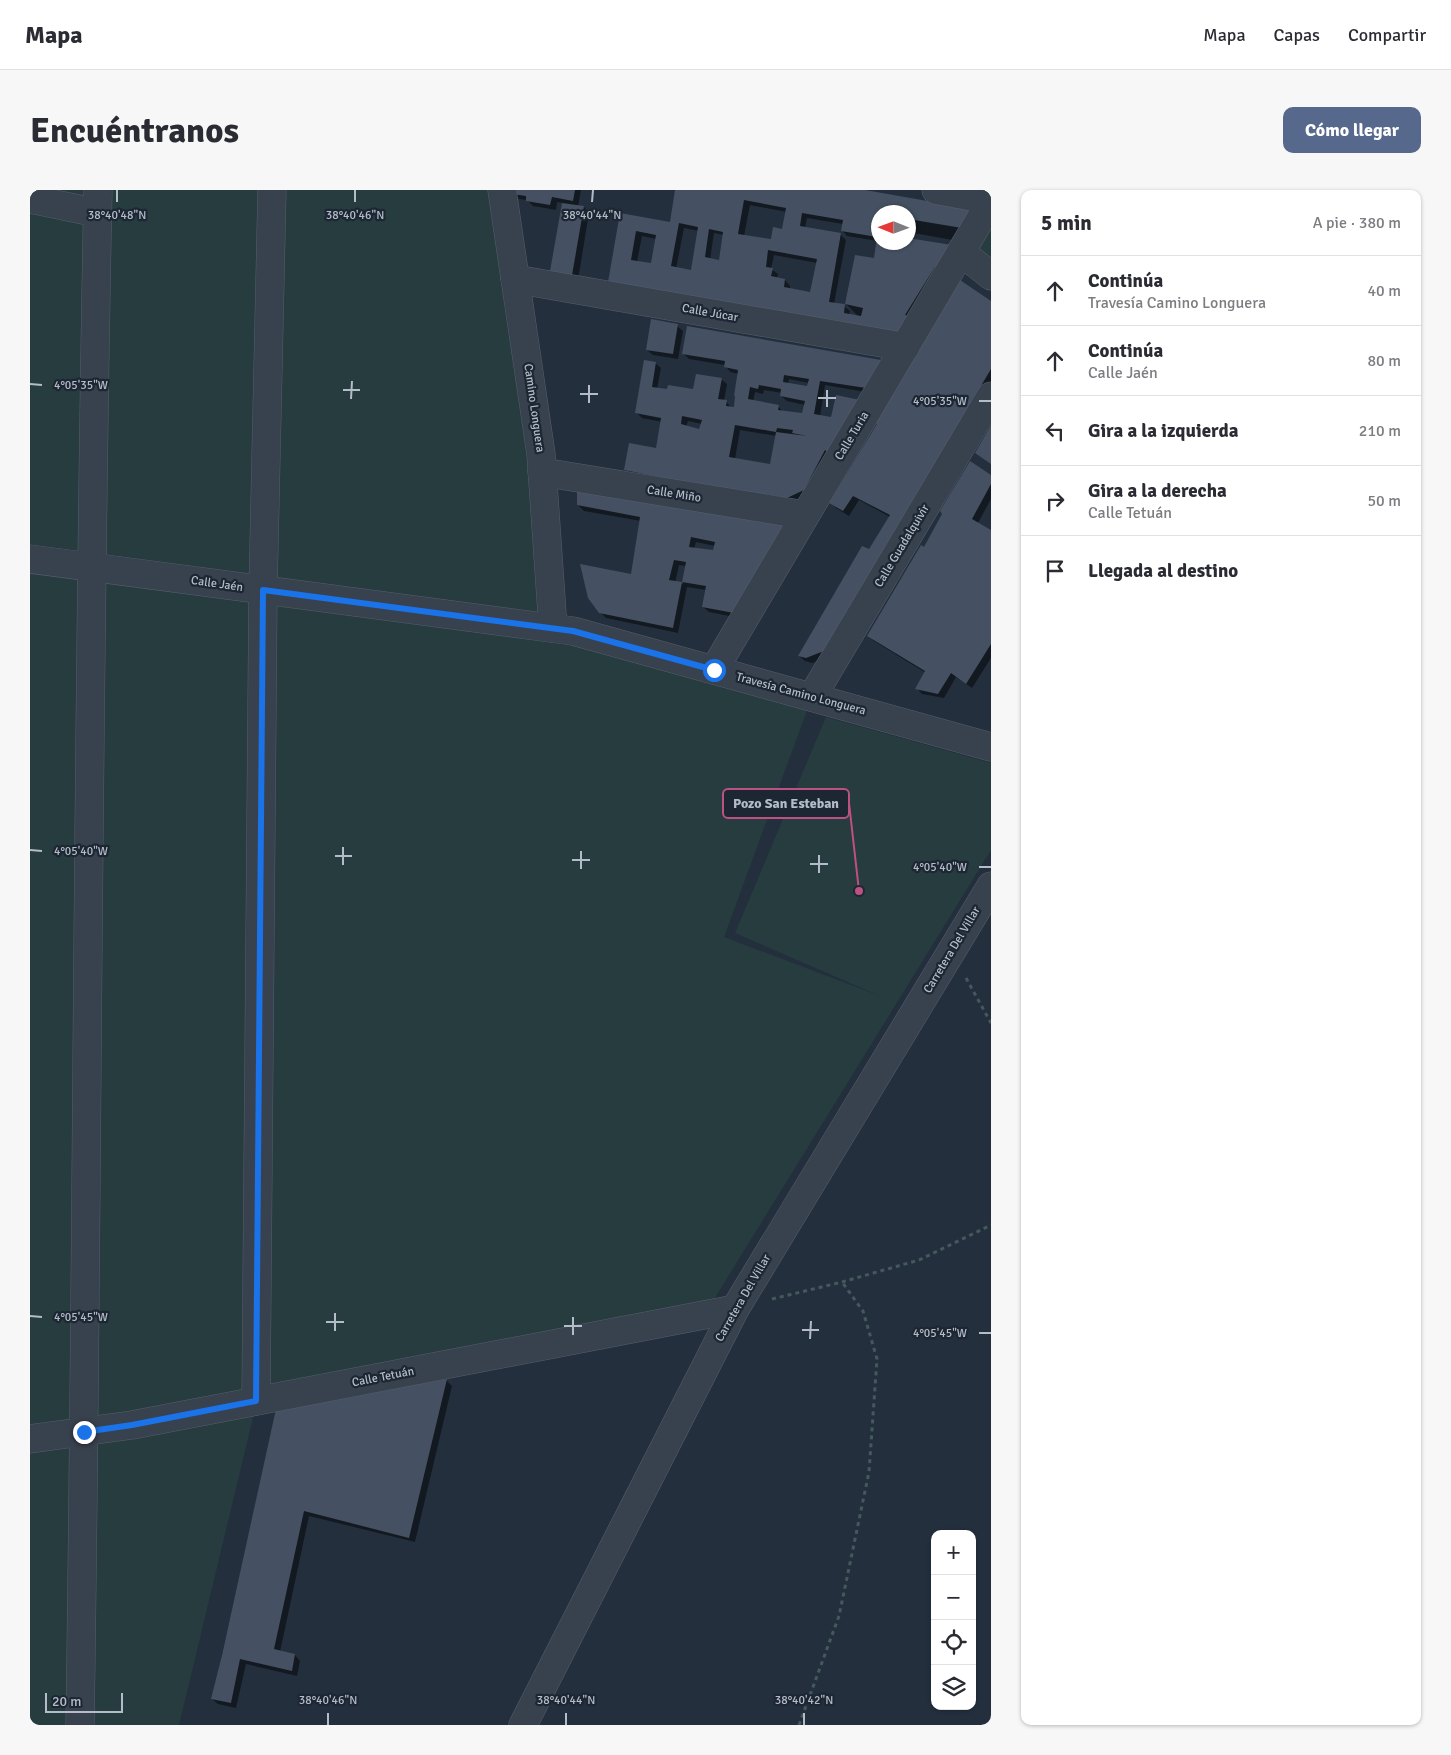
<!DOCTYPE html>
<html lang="es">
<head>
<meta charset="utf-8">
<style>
	:root { --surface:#fff; --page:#f7f7f7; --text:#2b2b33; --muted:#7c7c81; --line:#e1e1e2; --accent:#56698c }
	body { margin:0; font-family:Signika,sans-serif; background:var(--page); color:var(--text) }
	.controls { position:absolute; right:15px; bottom:15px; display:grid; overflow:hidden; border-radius:10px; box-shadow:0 1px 4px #0004 }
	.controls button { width:45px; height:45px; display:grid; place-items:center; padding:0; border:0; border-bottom:1px solid var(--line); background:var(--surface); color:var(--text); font:25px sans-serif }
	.compass { position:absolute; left:841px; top:15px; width:45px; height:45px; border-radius:50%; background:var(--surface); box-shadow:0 1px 4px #0004; rotate:271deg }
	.scale { position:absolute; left:15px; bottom:12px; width:78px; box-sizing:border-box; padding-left:5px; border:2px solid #b4bcc9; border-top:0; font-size:14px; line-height:18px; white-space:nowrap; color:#b4bcc9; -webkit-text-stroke:4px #1d2633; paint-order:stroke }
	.stop { position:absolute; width:15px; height:15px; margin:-11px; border:4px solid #1a73e8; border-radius:50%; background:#fff }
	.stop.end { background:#1a73e8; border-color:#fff; box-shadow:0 1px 5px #0008 }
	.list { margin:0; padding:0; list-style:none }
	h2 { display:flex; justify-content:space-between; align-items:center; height:65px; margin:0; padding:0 20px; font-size:21px }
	h2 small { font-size:16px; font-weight:400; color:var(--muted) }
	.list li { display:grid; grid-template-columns:32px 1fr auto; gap:15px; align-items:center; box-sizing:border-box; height:70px; padding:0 20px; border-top:1px solid var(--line) }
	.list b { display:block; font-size:19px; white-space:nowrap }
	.list p { margin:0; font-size:16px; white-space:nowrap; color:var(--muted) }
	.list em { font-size:16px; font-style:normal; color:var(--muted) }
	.icon { flex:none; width:28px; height:28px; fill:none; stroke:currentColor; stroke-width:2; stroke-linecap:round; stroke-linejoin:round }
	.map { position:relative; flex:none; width:961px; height:1535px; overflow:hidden; border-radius:10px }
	header { display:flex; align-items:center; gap:30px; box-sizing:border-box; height:70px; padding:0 25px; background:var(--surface); border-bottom:1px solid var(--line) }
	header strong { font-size:24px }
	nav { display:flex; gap:28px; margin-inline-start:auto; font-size:18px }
	.intro { display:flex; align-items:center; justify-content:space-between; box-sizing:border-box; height:120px; padding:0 30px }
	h1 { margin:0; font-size:35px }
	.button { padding:12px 22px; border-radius:10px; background:var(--accent); color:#fff; font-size:18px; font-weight:700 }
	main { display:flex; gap:30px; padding:0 30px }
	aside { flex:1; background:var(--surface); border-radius:10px; box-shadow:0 1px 4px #0004 }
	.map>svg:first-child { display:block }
</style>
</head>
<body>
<header>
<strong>Mapa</strong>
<nav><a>Mapa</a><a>Capas</a><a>Compartir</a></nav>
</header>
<div class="intro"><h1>Encuéntranos</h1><a class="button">Cómo llegar</a></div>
<main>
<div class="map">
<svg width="961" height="1535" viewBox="0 0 961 1535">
	<rect width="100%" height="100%" fill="#242f3e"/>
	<g fill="#263c3f">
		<polygon points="0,0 472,0 523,438 782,507 694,747 850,806 705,743 796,527 961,573 961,660 675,1124 227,1211 149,1535 0,1535"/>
		<polygon points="961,11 961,86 931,62"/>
	</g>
	<g fill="#0007" fill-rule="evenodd">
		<polygon points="483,0 551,0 548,17 554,17 559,23 547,96 520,87 533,13 527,12 526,20 503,16 497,10 489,9 483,3"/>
		<path d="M646,0H828L936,19L950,55L878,42V22H848V52L921,56L892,142L584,103L591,24L641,33ZM720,15L757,22L753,40L742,51L714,46ZM777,28L813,34L812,40L817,46L848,51L845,70L816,114L829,127L819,125L820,121L814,116L804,114L816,50L810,44L775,38ZM654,38L669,41L662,82L646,79ZM684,43L694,45L690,71L680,70ZM612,46L626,49L622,75L607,72ZM744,65L787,73L781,103L760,99V96L755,90L747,88L748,84L741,79Z"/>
		<polygon points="961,112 961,193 800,466 782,473 775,471 769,466 860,327 829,310 819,326 806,318 801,313 848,235 844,232"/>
		<polygon points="647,136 653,141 648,169 623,165 617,160"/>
		<path d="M654,164L850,171L855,176L841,203L795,195L790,227L802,229L829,211L779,306L763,313L601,285L596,280L627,260L632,232L612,228L606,222L625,173L631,178L627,199L664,200L691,189L697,194L694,211H696L701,218H705L709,184L700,182L695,175L659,169ZM759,189L779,193L778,198L758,194ZM734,200L752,203L751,206L757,211L775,215L773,225L753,222L748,216L723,212L725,202L733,204ZM658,231L672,234L670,240L656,237ZM710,240L747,246L741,276L705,269Z"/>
		<polygon points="961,286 961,309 948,333 961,341 961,468 942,498 926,487 914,508 892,504 887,498 896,483 844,451 838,446 895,359"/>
		<path d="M548,297L753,336L758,341L709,428L679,422L673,417L676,400L657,397L648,443L576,428L570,422L602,385L611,331L554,321L548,315ZM666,352L685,356L684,362L664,359ZM649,375L656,376L653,394L645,393Z"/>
		<polygon points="417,1191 422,1196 385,1352 279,1326 250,1462 265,1465 270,1471 267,1486 216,1474 206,1518 188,1514 182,1509 247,1220"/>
	</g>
	<g fill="#455162" fill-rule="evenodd">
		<polygon points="481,0 545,0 543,11 522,7 520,15 496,11 496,6 482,4"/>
		<path d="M645,0H835L937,18L939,22L932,38L878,29V22H848V52H878V48L922,55L908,78L905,77L875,125L879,126L865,147L577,98L590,23L640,32ZM714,10L756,18L752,39L743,37L741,49L708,44ZM772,23L813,30L811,41L847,47L844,68L825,65L815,114L833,118L831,126L814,123L815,114L799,112L811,43L770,36ZM649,33L668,37L661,80L641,76ZM679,39L693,42L689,70L675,67ZM606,41L626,45L621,73L601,70ZM738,60L787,69L780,102L754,97L755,89L741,86L743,78L736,77Z"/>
		<polygon points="532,13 554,16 541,91 519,87"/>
		<polygon points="930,90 961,111 961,179 871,331 874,332 843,386 839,384 794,461 776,468 768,466 832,356 839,359 860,325 823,306 813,321 799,313 847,234 843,232"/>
		<polygon points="621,129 648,134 643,164 616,160"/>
		<path d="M657,136L851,170L836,198L790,191L784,224L801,227L806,205L830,210L799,263L795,260L774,300L757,308L735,304L734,308L594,280L599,253L626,258L631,228L605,223L614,170L626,172L622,197L637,199L638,195L663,199L666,184L692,188L688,209L697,210L696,216L704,217L705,206H704L708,180L694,177L695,171L652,164ZM754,185L779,189L777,196L753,192ZM729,195L751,199L750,206L775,211L772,223L748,220L749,215L718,209L720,197L728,199ZM652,226L672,230L669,239L651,234ZM705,235L746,242L747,238L763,240L762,243L777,246L746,242L740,274L699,267Z"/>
		<polygon points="961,235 961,274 945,263"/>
		<polygon points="940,271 961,285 961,294 942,329 961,340 961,454 936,494 921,483 908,504 885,499 895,481 837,446 891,355 894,357 912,324 910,321"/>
		<path d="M547,296L753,335L704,423L672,417L676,396L652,392L656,372L644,370L639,390L652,392L643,438L569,423L558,408L550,374L601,384L610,327L547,315ZM661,347L685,352L683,360L659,357Z"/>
		<polygon points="417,1189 379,1348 274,1321 244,1459 265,1464 262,1481 210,1469 201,1513 181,1509 192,1465 246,1219"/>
	</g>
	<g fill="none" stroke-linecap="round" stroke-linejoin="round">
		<g stroke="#565f6c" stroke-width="29">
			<g id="minor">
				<polyline points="472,0 511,264 523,438"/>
				<polyline points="906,0 961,10"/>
				<polyline points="0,9 68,23"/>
				<polyline points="931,62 961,86"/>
				<polyline points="485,89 875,157"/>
				<polyline points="512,282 775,325"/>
				<polyline points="0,369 543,441 961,557"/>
				<polyline points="684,480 961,11"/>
				<polyline points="782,507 961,206"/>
				<polyline points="226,1211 233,400 242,0"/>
				<polyline points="0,1249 102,1235 705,1119"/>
				<path d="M50,1535C58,1023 57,512 68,0"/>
			</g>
		</g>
		<g stroke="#565f6c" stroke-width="29">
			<polyline id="tertiary" points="493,1535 705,1119 961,696"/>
		</g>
		<g stroke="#44595c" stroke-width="3" stroke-dasharray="4 4" stroke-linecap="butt">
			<polyline points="936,788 961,833"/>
			<polyline points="742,1109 812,1092 889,1070 961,1035"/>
			<polyline points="769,1535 809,1426 839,1282 847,1169 833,1121 812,1092"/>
		</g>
		<use href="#minor" stroke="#38414e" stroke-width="28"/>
		<use href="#tertiary" stroke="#38414e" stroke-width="28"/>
	</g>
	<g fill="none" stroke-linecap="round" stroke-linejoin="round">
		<polyline stroke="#1a73e8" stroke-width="6" points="54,1242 102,1235 226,1211 233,400 543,441 684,480"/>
	</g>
	<path fill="none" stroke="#b4bcc9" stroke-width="2" d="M87,12V0M325,12V0M562,12L563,0M0,194L12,195M313,200H330M550,204H568M788,208H806M321,209L322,191M949,211H961M559,213V195M797,217V200M0,660L12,661M305,666H322M542,670H560M780,674H798M313,675V657M949,677H961M551,679V661M789,683V665M0,1126L12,1127M296,1132H314M534,1136H552M772,1140H789M305,1141V1123M949,1143H961M543,1145V1127M780,1149L781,1131M298,1535V1523M536,1535V1523M774,1535V1523"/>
	<g text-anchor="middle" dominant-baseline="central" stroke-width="4.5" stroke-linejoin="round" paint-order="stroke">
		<g font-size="12" fill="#b4bcc9" stroke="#1d2633">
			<text transform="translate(680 123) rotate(10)">Calle Júcar</text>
			<text transform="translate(504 218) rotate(82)">Camino Longuera</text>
			<text transform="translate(822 246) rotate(-59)">Calle Turia</text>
			<text transform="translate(644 304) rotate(9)">Calle Miño</text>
			<text transform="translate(872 356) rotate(-59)">Calle Guadalquivir</text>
			<text transform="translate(187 394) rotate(8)">Calle Jaén</text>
			<text transform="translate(771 504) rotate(15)">Travesía Camino Longuera</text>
			<text transform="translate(922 760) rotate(-59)">Carretera Del Villar</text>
			<text transform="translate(713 1108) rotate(-60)">Carretera Del Villar</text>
			<text transform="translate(353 1187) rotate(-11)">Calle Tetuán</text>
		</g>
	</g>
	<g font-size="12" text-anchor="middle" fill="#b4bcc9" stroke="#1d2633" stroke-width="4.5" stroke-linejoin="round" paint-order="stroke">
		<text x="87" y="29">38°40'48"N</text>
		<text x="325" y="29">38°40'46"N</text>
		<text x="562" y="29">38°40'44"N</text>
		<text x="51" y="199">4°05'35"W</text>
		<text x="910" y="215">4°05'35"W</text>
		<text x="51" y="665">4°05'40"W</text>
		<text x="910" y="681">4°05'40"W</text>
		<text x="51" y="1131">4°05'45"W</text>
		<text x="910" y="1147">4°05'45"W</text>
		<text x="298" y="1514">38°40'46"N</text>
		<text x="536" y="1514">38°40'44"N</text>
		<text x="774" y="1514">38°40'42"N</text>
	</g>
	<path fill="none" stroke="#bd5182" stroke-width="2" d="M829 701L819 613"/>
	<circle fill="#bd5182" stroke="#1d2633" stroke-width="2" cx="829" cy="701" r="5"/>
	<rect fill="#1d2633" stroke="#bd5182" stroke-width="2" x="693" y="599" width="126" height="29" rx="5"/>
	<g font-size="14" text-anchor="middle" font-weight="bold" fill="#b4bcc9">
		<text x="756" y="618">Pozo San Esteban</text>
	</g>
</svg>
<div class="controls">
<button>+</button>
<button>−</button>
<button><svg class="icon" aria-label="locate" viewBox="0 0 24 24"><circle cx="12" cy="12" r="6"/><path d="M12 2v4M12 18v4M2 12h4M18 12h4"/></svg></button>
<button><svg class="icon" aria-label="layers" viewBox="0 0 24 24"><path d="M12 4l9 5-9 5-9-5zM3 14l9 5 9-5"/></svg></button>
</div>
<svg class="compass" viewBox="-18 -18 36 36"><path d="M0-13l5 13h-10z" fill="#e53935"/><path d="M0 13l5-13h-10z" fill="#7c7c81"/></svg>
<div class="scale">20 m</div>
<div class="stop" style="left:684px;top:480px"></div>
<div class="stop end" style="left:54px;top:1242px"></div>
</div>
<aside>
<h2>5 min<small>A pie · 380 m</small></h2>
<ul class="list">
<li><svg class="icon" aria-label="ahead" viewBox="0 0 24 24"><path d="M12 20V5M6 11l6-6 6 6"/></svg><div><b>Continúa</b><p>Travesía Camino Longuera</p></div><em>40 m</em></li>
<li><svg class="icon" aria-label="ahead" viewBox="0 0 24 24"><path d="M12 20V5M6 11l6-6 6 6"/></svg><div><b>Continúa</b><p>Calle Jaén</p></div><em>80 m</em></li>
<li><svg class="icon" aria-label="left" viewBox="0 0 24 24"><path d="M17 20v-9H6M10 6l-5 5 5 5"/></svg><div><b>Gira a la izquierda</b></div><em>210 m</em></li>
<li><svg class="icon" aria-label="right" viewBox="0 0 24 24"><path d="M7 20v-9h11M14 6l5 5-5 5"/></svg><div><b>Gira a la derecha</b><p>Calle Tetuán</p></div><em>50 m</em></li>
<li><svg class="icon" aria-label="arrive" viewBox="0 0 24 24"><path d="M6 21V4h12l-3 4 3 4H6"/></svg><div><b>Llegada al destino</b></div></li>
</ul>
</aside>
</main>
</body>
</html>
